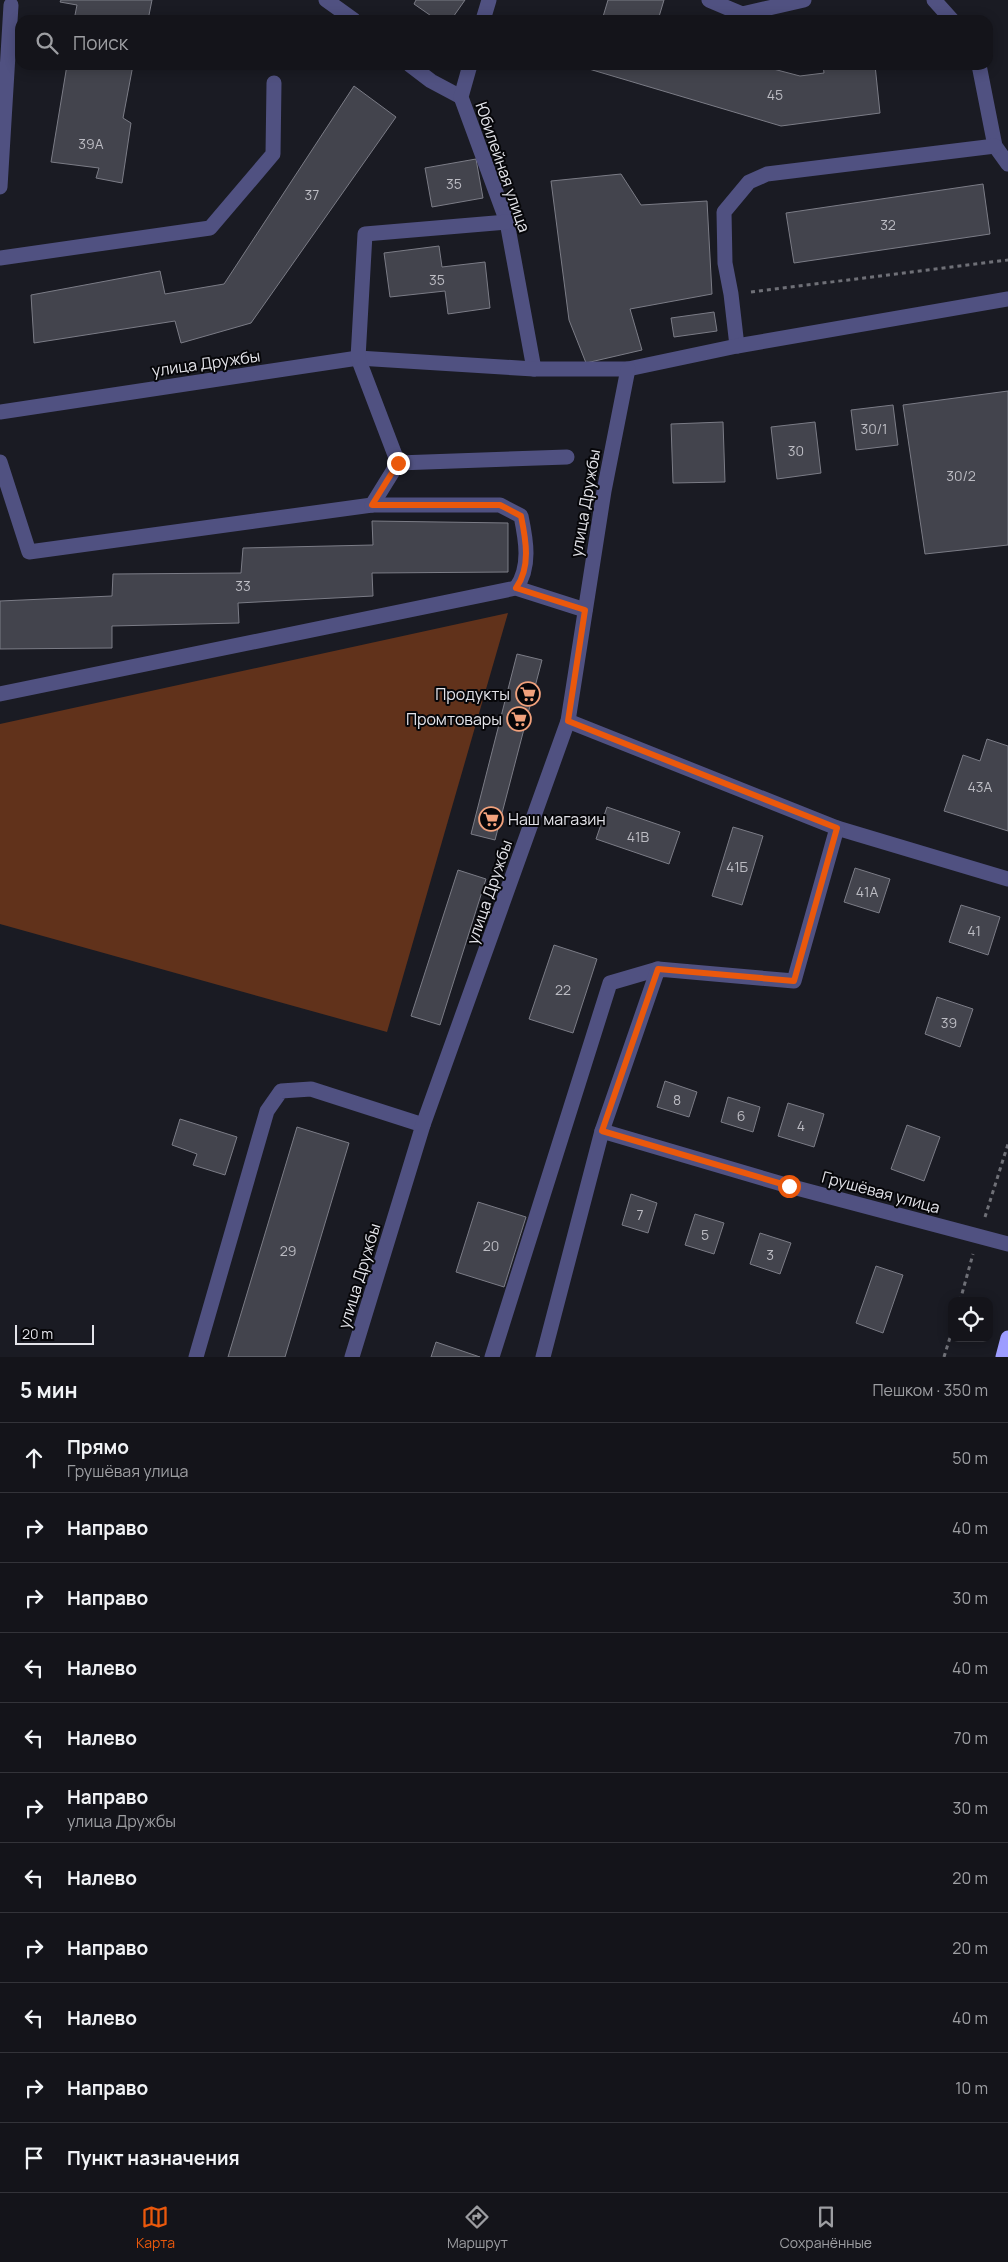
<!DOCTYPE html>
<html lang="ru">
<head>
<meta charset="utf-8">
<style>
	:root { --surface:#14141a; --page:#1d1d23; --text:#f1f3f6; --muted:#9d9ea2; --line:#333339; --accent:#ea580c }
	body { margin:0; font-family:Manrope,sans-serif; background:var(--page); color:var(--text) }
	.controls { position:absolute; right:15px; bottom:15px; display:grid; overflow:hidden; border-radius:10px; box-shadow:0 2px 12px #0003 }
	.controls button { width:45px; height:45px; display:grid; place-items:center; padding:0; border:0; border-bottom:1px solid var(--line); background:var(--surface); color:var(--text); font:25px sans-serif }
	.scale { position:absolute; left:15px; bottom:12px; width:79px; box-sizing:border-box; padding-left:5px; border:2px solid #e4e4ea; border-top:0; font-size:14px; line-height:18px; white-space:nowrap; color:#e4e4ea; -webkit-text-stroke:4px #060609; paint-order:stroke }
	.stop { position:absolute; width:15px; height:15px; margin:-11px; border:4px solid #ea580c; border-radius:50%; background:#fff }
	.stop.end { background:#ea580c; border-color:#fff; box-shadow:0 1px 5px #0008 }
	.list { margin:0; padding:0; list-style:none }
	h2 { display:flex; justify-content:space-between; align-items:center; height:65px; margin:0; padding:0 20px; font-size:21px }
	h2 small { font-size:16px; font-weight:400; color:var(--muted) }
	.list li { display:grid; grid-template-columns:32px 1fr auto; gap:15px; align-items:center; box-sizing:border-box; height:70px; padding:0 20px; border-top:1px solid var(--line) }
	.list b { display:block; font-size:19px; white-space:nowrap }
	.list p { margin:0; font-size:16px; white-space:nowrap; color:var(--muted) }
	.list em { font-size:16px; font-style:normal; color:var(--muted) }
	.icon { flex:none; width:28px; height:28px; fill:none; stroke:currentColor; stroke-width:2; stroke-linecap:round; stroke-linejoin:round }
	.map { position:relative; flex:none; width:1008px; height:1357px; overflow:hidden }
	.search { position:absolute; background:var(--surface); box-shadow:0 2px 12px #0003; left:15px; right:15px; top:15px; height:55px; display:flex; align-items:center; gap:12px; box-sizing:border-box; padding:0 18px; border-radius:15px; color:var(--muted); font-size:19px }
	.sheet { height:835px; background:var(--surface) }
	nav { display:flex; justify-content:space-around; align-items:center; box-sizing:border-box; height:70px; border-top:1px solid var(--line); background:var(--surface); font-size:14px; color:var(--muted) }
	nav a { display:grid; justify-items:center; gap:2px }
	nav .on { color:var(--accent) }
	.map>svg:first-child { display:block }
</style>
</head>
<body>
<div class="map">
<svg width="1008" height="1357" viewBox="0 0 1008 1357">
	<rect width="100%" height="100%" fill="#1a1b23"/>
	<polygon fill="#61321b" points="508,613 387,1032 0,924 0,724"/>
	<g fill="#43444d" stroke="#7b7c86">
		<polygon points="61,0 152,0 148,20 74,20 77,5 60,2"/>
		<polygon points="416,0 465,0 451,20 437,20 414,4"/>
		<polygon points="608,0 664,0 658,20 602,20"/>
		<polygon points="67,65 133,65 123,118 131,123 122,183 96,178 99,168 51,162"/>
		<polygon points="590,65 758,65 800,76 824,73 823,65 875,65 880,113 781,126 589,69"/>
		<polygon points="354,86 396,117 251,323 181,343 175,321 34,343 31,295 160,271 165,294 224,284"/>
		<polygon points="476,159 483,198 432,207 425,168"/>
		<polygon points="621,174 641,205 707,201 712,294 630,309 642,350 586,363 569,320 551,181"/>
		<polygon points="983,184 990,234 794,263 786,213"/>
		<polygon points="439,246 442,267 485,262 490,308 448,314 445,291 390,297 384,253"/>
		<polygon points="714,312 717,331 674,337 671,318"/>
		<polygon points="1008,391 1008,545 925,554 903,405"/>
		<polygon points="893,405 898,445 856,450 851,410"/>
		<polygon points="723,422 725,482 673,483 671,424"/>
		<polygon points="815,422 821,473 777,479 771,427"/>
		<polygon points="372,521 508,523 508,572 372,573 373,596 238,603 239,623 112,626 112,648 0,649 0,601 112,596 113,574 241,573 243,548 373,545"/>
		<polygon points="517,654 542,660 495,840 471,834"/>
		<polygon points="987,739 1008,746 1008,831 944,811 963,755 980,761"/>
		<polygon points="607,807 680,832 669,864 596,839"/>
		<polygon points="733,827 763,836 742,905 712,896"/>
		<polygon points="855,868 890,879 879,913 844,902"/>
		<polygon points="458,870 486,879 440,1025 411,1016"/>
		<polygon points="961,905 1000,917 988,955 949,942"/>
		<polygon points="554,945 597,959 573,1033 529,1019"/>
		<polygon points="937,997 973,1009 960,1047 925,1034"/>
		<polygon points="665,1081 697,1092 689,1117 657,1107"/>
		<polygon points="728,1097 760,1107 753,1132 721,1122"/>
		<polygon points="788,1103 824,1114 814,1147 778,1136"/>
		<polygon points="180,1119 237,1137 225,1175 193,1165 197,1154 172,1145"/>
		<polygon points="907,1125 940,1137 924,1181 891,1169"/>
		<polygon points="297,1127 349,1143 285,1357 228,1357"/>
		<polygon points="631,1194 657,1203 648,1233 622,1225"/>
		<polygon points="478,1202 526,1217 504,1287 456,1272"/>
		<polygon points="695,1214 724,1223 714,1254 685,1245"/>
		<polygon points="760,1233 791,1243 780,1274 750,1264"/>
		<polygon points="876,1266 903,1275 883,1333 856,1323"/>
		<polygon points="436,1342 480,1357 431,1357"/>
	</g>
	<g fill="none" stroke-linecap="round" stroke-linejoin="round">
		<g stroke="#6f7077" stroke-width="3" stroke-dasharray="4 4" stroke-linecap="butt">
			<polyline points="751,292 1008,260"/>
			<polyline points="985,1217 1008,1144"/>
			<polyline points="960,1301 973,1254"/>
			<polyline points="944,1357 952,1331"/>
		</g>
		<g stroke="#505181" stroke-width="15">
			<polyline points="326,0 354,20"/>
			<polyline points="709,0 742,14 804,0"/>
			<polyline points="934,0 952,20"/>
			<polyline points="483,20 489,0"/>
			<polyline points="410,65 431,81 461,97"/>
			<polyline points="470,65 461,97 507,222 534,369"/>
			<polyline points="979,65 995,146 1008,164"/>
			<polyline points="0,187 11,5"/>
			<polyline points="0,258 210,228 273,154 274,83"/>
			<polyline points="737,346 731,294 725,263 724,212 749,182 767,174 995,146"/>
			<polyline points="0,412 358,358 534,369 628,369 737,346 1008,299"/>
			<polyline points="0,462 29,552 372,505 398,463 358,358 365,234 507,222"/>
			<polyline points="398,463 567,457"/>
			<path d="M372,505H500L521,516C526,540 531,567 516,588"/>
			<polyline points="0,694 516,588 585,610"/>
			<polyline points="568,721 837,828 1008,879"/>
			<polyline points="602,1131 789,1186 1008,1244"/>
			<polyline points="196,1357 267,1111 281,1091 311,1089 423,1125"/>
			<polyline points="352,1357 423,1125 568,721 604,491 628,369"/>
			<polyline points="492,1357 610,983 658,969"/>
			<polyline points="543,1357 602,1131 658,969 794,981 837,828"/>
		</g>
		<polyline stroke="#9d9dff" stroke-width="15" points="1003,1357 1008,1338"/>
	</g>
	<g fill="none" stroke-linecap="round" stroke-linejoin="round">
		<path stroke="#ea580c" stroke-width="6" d="M398,463L372,505H500L521,516C526,540 531,567 516,588L585,610L568,721L837,828L794,981L658,969L602,1131L789,1186"/>
	</g>
	<defs>
		<g id="supermarket-ring" transform="scale(1.25)"><circle r="9.5" fill="#060609" stroke="#f1a17c" stroke-width="1.5"/><path d="M-6-5.5h2.5l.6 2H6L4.5 2H-2.5L-4.4-4H-6ZM-1.5 3.2a1.3 1.3 0 1 0 .1 0ZM3 3.2a1.3 1.3 0 1 0 .1 0Z" fill="#f1a17c"/></g>
	</defs>
	<g fill-rule="evenodd">
		<use href="#supermarket-ring" x="528" y="694"/>
		<use href="#supermarket-ring" x="519" y="719"/>
		<use href="#supermarket-ring" x="491" y="819"/>
	</g>
	<g text-anchor="middle" dominant-baseline="central" stroke-width="4" stroke-linejoin="round" paint-order="stroke">
		<g font-size="14" fill="#bcbcc3">
			<text x="775" y="94">45</text>
			<text x="91" y="143">39А</text>
			<text x="454" y="183">35</text>
			<text x="312" y="194">37</text>
			<text x="888" y="224">32</text>
			<text x="437" y="279">35</text>
			<text x="874" y="428">30/1</text>
			<text x="796" y="450">30</text>
			<text x="961" y="475">30/2</text>
			<text x="243" y="585">33</text>
			<text x="980" y="786">43А</text>
			<text x="638" y="836">41В</text>
			<text x="737" y="866">41Б</text>
			<text x="867" y="891">41А</text>
			<text x="974" y="930">41</text>
			<text x="563" y="989">22</text>
			<text x="949" y="1022">39</text>
			<text x="677" y="1099">8</text>
			<text x="741" y="1115">6</text>
			<text x="801" y="1125">4</text>
			<text x="640" y="1214">7</text>
			<text x="705" y="1234">5</text>
			<text x="491" y="1245">20</text>
			<text x="288" y="1250">29</text>
			<text x="770" y="1254">3</text>
		</g>
		<g font-size="16" fill="#e4e4ea" stroke="#060609">
			<text transform="translate(503 167) rotate(71)">Юбилейная улица</text>
			<text transform="translate(206 363) rotate(-8)">улица Дружбы</text>
			<text transform="translate(585 503) rotate(-80)">улица Дружбы</text>
			<text transform="translate(489 892) rotate(-71)">улица Дружбы</text>
			<text transform="translate(881 1192) rotate(15)">Грушёвая улица</text>
			<text transform="translate(359 1276) rotate(-73)">улица Дружбы</text>
		</g>
		<g font-size="16" fill="#e4e4ea" stroke="#060609" text-anchor="end">
			<text x="510" y="694">Продукты</text>
			<text x="502" y="719">Промтовары</text>
			<text x="508" y="819" text-anchor="start">Наш магазин</text>
		</g>
	</g>
</svg>
<div class="controls">
<button><svg class="icon" aria-label="locate" viewBox="0 0 24 24"><circle cx="12" cy="12" r="6"/><path d="M12 2v4M12 18v4M2 12h4M18 12h4"/></svg></button>
</div>
<div class="scale">20 m</div>
<div class="stop" style="left:789px;top:1186px"></div>
<div class="stop end" style="left:398px;top:463px"></div>
<div class="search"><svg class="icon" aria-label="search" viewBox="0 0 24 24"><circle cx="10" cy="10" r="6"/><path d="M15 15l6 6"/></svg>Поиск</div>
</div>
<section class="sheet">
<h2>5 мин<small>Пешком · 350 m</small></h2>
<ul class="list">
<li><svg class="icon" aria-label="ahead" viewBox="0 0 24 24"><path d="M12 20V5M6 11l6-6 6 6"/></svg><div><b>Прямо</b><p>Грушёвая улица</p></div><em>50 m</em></li>
<li><svg class="icon" aria-label="right" viewBox="0 0 24 24"><path d="M7 20v-9h11M14 6l5 5-5 5"/></svg><div><b>Направо</b></div><em>40 m</em></li>
<li><svg class="icon" aria-label="right" viewBox="0 0 24 24"><path d="M7 20v-9h11M14 6l5 5-5 5"/></svg><div><b>Направо</b></div><em>30 m</em></li>
<li><svg class="icon" aria-label="left" viewBox="0 0 24 24"><path d="M17 20v-9H6M10 6l-5 5 5 5"/></svg><div><b>Налево</b></div><em>40 m</em></li>
<li><svg class="icon" aria-label="left" viewBox="0 0 24 24"><path d="M17 20v-9H6M10 6l-5 5 5 5"/></svg><div><b>Налево</b></div><em>70 m</em></li>
<li><svg class="icon" aria-label="right" viewBox="0 0 24 24"><path d="M7 20v-9h11M14 6l5 5-5 5"/></svg><div><b>Направо</b><p>улица Дружбы</p></div><em>30 m</em></li>
<li><svg class="icon" aria-label="left" viewBox="0 0 24 24"><path d="M17 20v-9H6M10 6l-5 5 5 5"/></svg><div><b>Налево</b></div><em>20 m</em></li>
<li><svg class="icon" aria-label="right" viewBox="0 0 24 24"><path d="M7 20v-9h11M14 6l5 5-5 5"/></svg><div><b>Направо</b></div><em>20 m</em></li>
<li><svg class="icon" aria-label="left" viewBox="0 0 24 24"><path d="M17 20v-9H6M10 6l-5 5 5 5"/></svg><div><b>Налево</b></div><em>40 m</em></li>
<li><svg class="icon" aria-label="right" viewBox="0 0 24 24"><path d="M7 20v-9h11M14 6l5 5-5 5"/></svg><div><b>Направо</b></div><em>10 m</em></li>
<li><svg class="icon" aria-label="arrive" viewBox="0 0 24 24"><path d="M6 21V4h12l-3 4 3 4H6"/></svg><div><b>Пункт назначения</b></div></li>
</ul>
</section>
<nav>
<a class="on"><svg class="icon" aria-label="map" viewBox="0 0 24 24"><path d="M3 6l6-2 6 2 6-2v14l-6 2-6-2-6 2zM9 4v14M15 6v14"/></svg>Карта</a>
<a><svg class="icon" aria-label="directions" viewBox="0 0 24 24"><path d="M12 3l9 9-9 9-9-9zM9 14v-3h6M13 9l2 2-2 2"/></svg>Маршрут</a>
<a><svg class="icon" aria-label="saved" viewBox="0 0 24 24"><path d="M7 4h10v16l-5-4-5 4z"/></svg>Сохранённые</a>
</nav>
</body>
</html>
